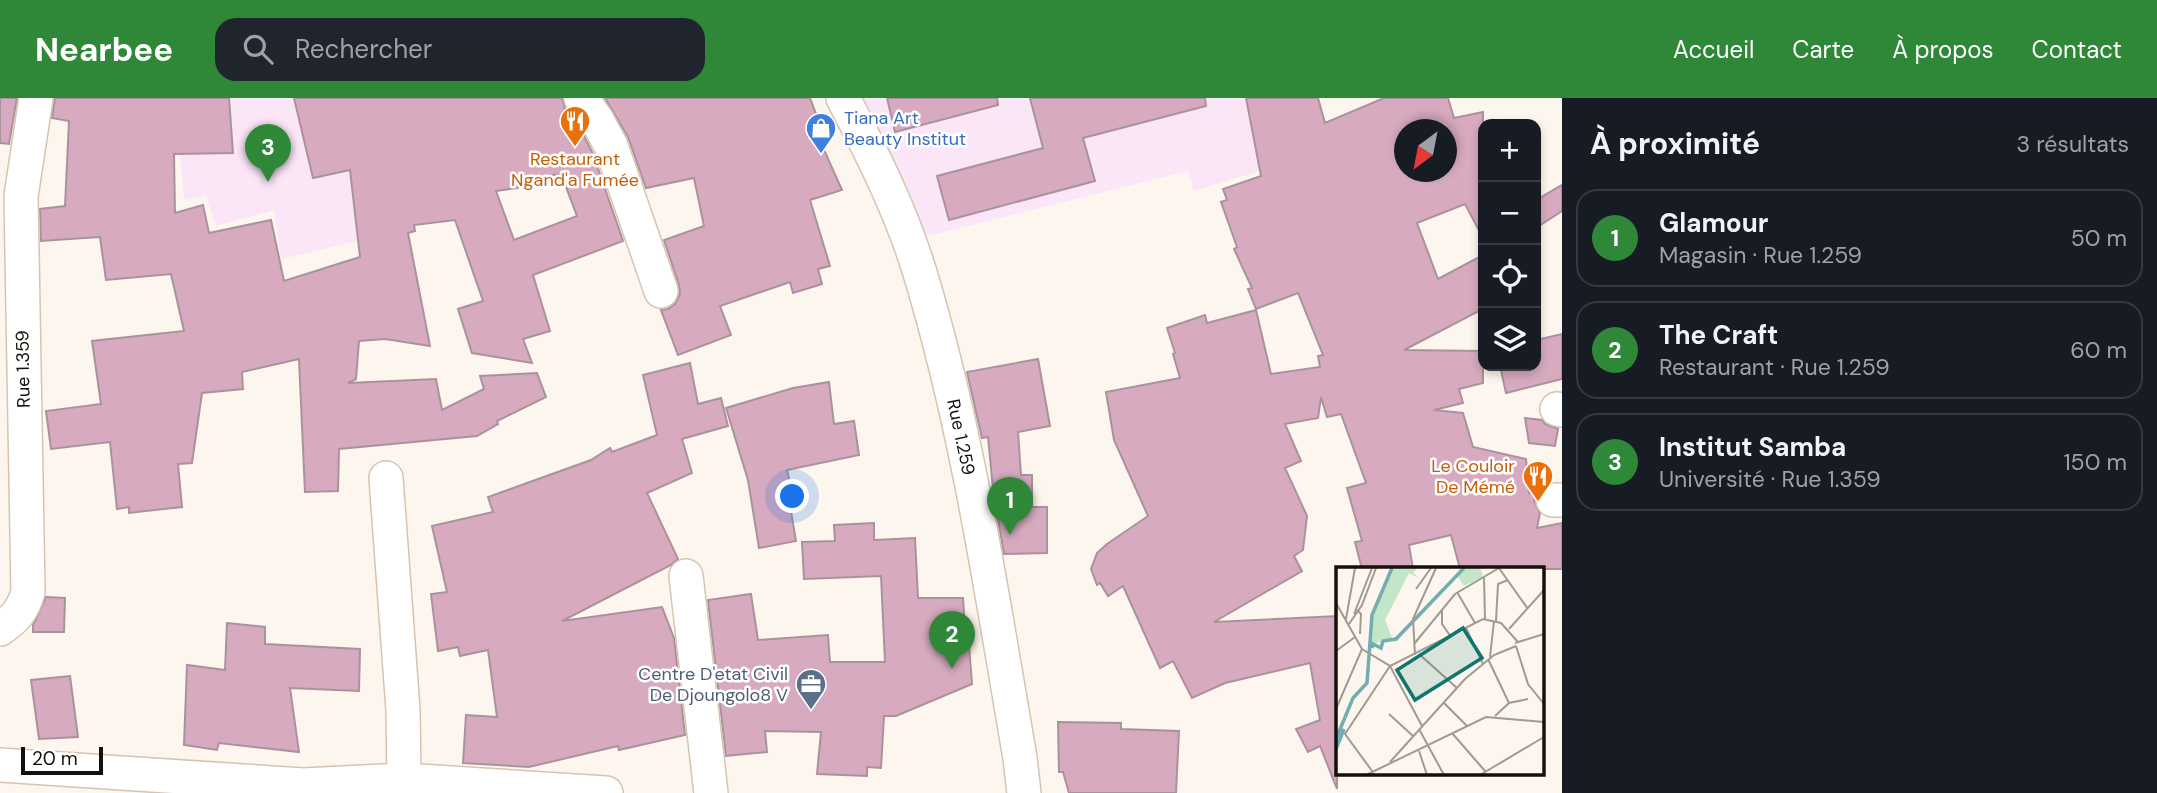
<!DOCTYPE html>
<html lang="fr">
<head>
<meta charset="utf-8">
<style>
	:root { --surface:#171b24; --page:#20242c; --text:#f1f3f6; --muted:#9ea1a6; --line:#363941; --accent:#2e8838 }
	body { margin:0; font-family:"DM Sans",sans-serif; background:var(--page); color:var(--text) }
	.controls { position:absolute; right:21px; top:21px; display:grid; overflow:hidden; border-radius:14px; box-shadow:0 4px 10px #0003 }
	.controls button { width:63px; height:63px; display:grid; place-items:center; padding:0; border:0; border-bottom:2px solid var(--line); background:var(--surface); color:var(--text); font:35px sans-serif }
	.compass { position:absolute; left:1394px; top:21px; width:63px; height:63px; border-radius:50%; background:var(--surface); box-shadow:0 4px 10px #0003; rotate:212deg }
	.scale { position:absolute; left:21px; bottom:18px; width:82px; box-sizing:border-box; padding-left:7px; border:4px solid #16100a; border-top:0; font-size:19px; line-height:24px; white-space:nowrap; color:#16100a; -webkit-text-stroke:5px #fff; paint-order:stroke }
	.you { position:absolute; left:793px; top:399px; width:24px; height:24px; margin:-18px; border:5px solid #fff; border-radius:50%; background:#1a73e8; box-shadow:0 0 0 10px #1a73e833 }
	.badge { display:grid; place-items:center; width:46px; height:46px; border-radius:50%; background:var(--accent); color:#fff; font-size:23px; font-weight:700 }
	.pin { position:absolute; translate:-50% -58px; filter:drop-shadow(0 2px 4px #0008) }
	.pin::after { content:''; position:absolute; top:37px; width:24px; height:21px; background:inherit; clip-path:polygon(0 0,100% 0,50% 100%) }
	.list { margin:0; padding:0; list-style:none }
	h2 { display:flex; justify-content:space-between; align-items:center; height:91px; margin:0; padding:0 28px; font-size:30px }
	h2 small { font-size:23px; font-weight:400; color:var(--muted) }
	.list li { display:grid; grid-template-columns:46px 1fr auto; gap:21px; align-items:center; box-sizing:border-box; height:98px; margin:0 14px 14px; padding:0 14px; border:2px solid var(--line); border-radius:21px }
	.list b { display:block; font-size:26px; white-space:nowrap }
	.list p { margin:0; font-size:23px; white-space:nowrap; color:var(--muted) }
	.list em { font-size:23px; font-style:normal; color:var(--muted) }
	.icon { flex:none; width:38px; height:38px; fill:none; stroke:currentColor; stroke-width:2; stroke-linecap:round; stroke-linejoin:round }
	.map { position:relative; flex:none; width:1562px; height:695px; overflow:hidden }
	header { display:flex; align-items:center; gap:42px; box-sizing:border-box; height:98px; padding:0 35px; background:var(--accent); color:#fff }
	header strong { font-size:33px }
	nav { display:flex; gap:38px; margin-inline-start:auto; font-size:24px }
	.search { width:490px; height:63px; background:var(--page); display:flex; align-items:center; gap:18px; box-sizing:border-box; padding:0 24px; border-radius:21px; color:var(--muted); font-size:26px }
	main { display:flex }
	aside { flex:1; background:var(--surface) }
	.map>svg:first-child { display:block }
</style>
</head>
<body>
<header>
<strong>Nearbee</strong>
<div class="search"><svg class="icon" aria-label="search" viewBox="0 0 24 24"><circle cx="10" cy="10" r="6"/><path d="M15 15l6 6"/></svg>Rechercher</div>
<nav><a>Accueil</a><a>Carte</a><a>À propos</a><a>Contact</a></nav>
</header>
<main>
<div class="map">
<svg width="1562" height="695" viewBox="0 0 1562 695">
	<rect width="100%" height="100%" fill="#fdf6ee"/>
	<g fill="#fae6f6">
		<polygon points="210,0 344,0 358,143 281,161 274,112 216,128 206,98 184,102 177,17"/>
		<polygon points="860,0 1246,0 1260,73 1194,93 1188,73 912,142"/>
	</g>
	<g fill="#d7aabf" stroke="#aa929d" stroke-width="2" fill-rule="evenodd">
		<polygon points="0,0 17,0 9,46 0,45"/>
		<path d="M55,0H229L233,55L174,56L175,115L203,107L209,135L271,122L284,183L360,159L350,72L313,80L294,0H562L565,11L581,32L593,56L623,143L533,177L550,233L523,241L532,265L472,255L458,211L483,203L455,122L414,127L415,133L408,135L430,248L385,241L359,243L356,281L348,285L436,281L442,312L484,291L480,278L537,275L546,299L497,323L498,326L477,338L339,351L338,393L305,394L299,261L242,274L243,291L202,295L192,365L178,366L182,409L129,415V409L117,411L110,344L51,351L46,313L101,306L92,243L184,233L171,176L106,182L100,139L41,143L40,111L65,108L69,23L52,20ZM561,76L577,118L514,142L496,93L518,90L517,82Z"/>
		<polygon points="605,0 810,0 822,32 816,34 842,92 810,102 830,168 818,171 822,186 793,195 790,184 720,208 731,237 678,257 661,212 668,211 675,206 680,196 679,187 664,142 704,128 694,80 646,90 628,39"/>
		<polygon points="887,0 997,0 998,7 895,34"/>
		<polygon points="1030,0 1205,0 1206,8 1083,40 1095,83 949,122 937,78 1043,50"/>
		<path d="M1246,0H1318L1325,25L1384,0H1448L1454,20L1483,14V140L1465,106L1417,125L1438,181L1483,157V211L1404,252L1483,253V285L1459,291L1463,305L1434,312L1463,315L1473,349L1526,361L1529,395L1535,396L1534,403L1540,415L1537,430L1562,425V471H1460L1451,437L1409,447L1413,471H1362L1355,444L1362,443L1347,390L1366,385L1341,316L1327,319L1321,299L1318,320L1285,326L1301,363L1285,370L1307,418L1303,452L1294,458L1302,473L1214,524L1338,518L1337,691L1320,648L1308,654L1296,631L1320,622L1310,565L1225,585L1192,600L1173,563L1160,570L1123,488L1108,498L1100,485L1097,487L1091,471L1097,455L1107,446L1148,418L1114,342L1106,294L1180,280L1173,256L1175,255L1167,230L1205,217L1207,225L1256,212L1271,276L1320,269L1318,258L1323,257L1298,195L1256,211L1248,191L1252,190L1234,151L1237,149L1221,104L1227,102L1223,91L1261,78ZM1404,32H1446V74H1404Z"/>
		<polygon points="1562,87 1562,113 1536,130 1536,102"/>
		<polygon points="1562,236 1562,281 1506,295 1500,268 1536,268 1536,242"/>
		<polygon points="1038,261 1050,328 1018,334 1021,377 1032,377 1032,409 1047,409 1047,455 1004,456 998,421 997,401 994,401 988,339 982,340 967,274"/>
		<polygon points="690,265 698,306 721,300 728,328 682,341 692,375 647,395 678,461 671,467 562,523 662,509 674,540 685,637 619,652 618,648 529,669 463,665 466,617 497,619 488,552 460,558 458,549 438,553 431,496 447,494 432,428 493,414 488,399 591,362 610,350 612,354 657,337 643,277"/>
		<polygon points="829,284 834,326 854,323 859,357 787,372 791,389 787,390 796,443 759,450 748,382 726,310 793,290"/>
		<polygon points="1525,320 1542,322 1545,326 1558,331 1555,348 1529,345"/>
		<polygon points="874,425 874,442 915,440 918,500 963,500 966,547 969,547 972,586 896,618 884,618 881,670 867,669 867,678 817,676 821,634 765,633 767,654 726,658 708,502 751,496 758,542 828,537 830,564 885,564 881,478 804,481 802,444 835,443 834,427"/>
		<polygon points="46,499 65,500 64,534 33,534 33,527"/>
		<polygon points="227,525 265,529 265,546 360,551 359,593 290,590 299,654 219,645 217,652 184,647 187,567 225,572"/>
		<polygon points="70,578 78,639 39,641 31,582"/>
		<polygon points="1058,624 1121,625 1121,631 1179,633 1176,695 1069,695 1063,674 1059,674"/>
	</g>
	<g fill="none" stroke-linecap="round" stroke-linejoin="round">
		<g stroke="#d6c4b0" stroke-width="36">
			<g id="minor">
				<polyline points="581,0 597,22 611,48 661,193"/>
				<path d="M843,0C872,55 902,115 920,175C968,333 992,498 1020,660L1024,695"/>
				<polyline points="1557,311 1562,312"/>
				<polyline points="386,380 403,612 404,682"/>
				<polyline points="1553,402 1562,402"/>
				<polyline points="686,478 711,695"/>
				<path d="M0,531C15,521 23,512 28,494L21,98L36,0"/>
				<polyline points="0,667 303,687 404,682 606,695"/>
			</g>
		</g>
		<use href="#minor" stroke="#fff" stroke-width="33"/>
	</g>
	<defs>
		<g id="restaurant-pin" transform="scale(1.575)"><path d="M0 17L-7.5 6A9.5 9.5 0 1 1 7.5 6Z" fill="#e8710a" stroke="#fff"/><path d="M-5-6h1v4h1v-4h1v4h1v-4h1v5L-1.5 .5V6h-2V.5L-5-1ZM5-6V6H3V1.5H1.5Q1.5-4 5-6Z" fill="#fff"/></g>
		<g id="shop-pin" transform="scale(1.575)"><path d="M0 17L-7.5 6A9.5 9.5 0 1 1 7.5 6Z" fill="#3f7fe0" stroke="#fff"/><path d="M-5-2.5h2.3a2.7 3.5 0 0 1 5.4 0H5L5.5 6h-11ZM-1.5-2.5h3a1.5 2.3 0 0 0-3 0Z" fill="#fff"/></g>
		<g id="office-pin" transform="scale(1.575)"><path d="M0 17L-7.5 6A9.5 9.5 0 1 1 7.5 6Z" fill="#5c6f8a" stroke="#fff"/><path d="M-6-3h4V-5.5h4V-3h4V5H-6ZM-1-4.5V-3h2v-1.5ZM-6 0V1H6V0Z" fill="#fff"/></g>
	</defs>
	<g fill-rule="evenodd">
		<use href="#restaurant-pin" x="575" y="23"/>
		<use href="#shop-pin" x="821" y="30"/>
		<use href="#restaurant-pin" x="1538" y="378"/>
		<use href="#office-pin" x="811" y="586"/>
	</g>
	<g text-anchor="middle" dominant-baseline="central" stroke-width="5" stroke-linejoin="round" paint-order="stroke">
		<g font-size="18" fill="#366cbe" stroke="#fff" text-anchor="start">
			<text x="844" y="20">Tiana Art<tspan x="844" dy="21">Beauty Institut</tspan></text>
		</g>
		<g font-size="18" fill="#c56008" stroke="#fff">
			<text x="575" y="61">Restaurant<tspan x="575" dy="21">Ngand'a Fumée</tspan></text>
			<text x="1515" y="368" text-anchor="end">Le Couloir<tspan x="1515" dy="21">De Mémé</tspan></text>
		</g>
		<g font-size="18" fill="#16100a" stroke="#fff">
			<text transform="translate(23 271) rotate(-91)">Rue 1.359</text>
			<text transform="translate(961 339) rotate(78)">Rue 1.259</text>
		</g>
		<g font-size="18" fill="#4e5e75" stroke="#fff" text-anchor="end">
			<text x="788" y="576">Centre D'etat Civil<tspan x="788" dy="21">De Djoungolo8 V</tspan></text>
		</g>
	</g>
	<g transform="translate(1336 469)">
		<rect width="208" height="208" fill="#fdf6ee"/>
		<path d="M56,1H81L77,6L85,12L73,6L49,53L57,73L39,76L34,82L37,44ZM126,1H144L147,10L128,19L120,7Z" fill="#c3e6c8"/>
		<path fill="none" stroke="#74adb1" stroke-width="3.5" d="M36,81L37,77L45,81L47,74L60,72L128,1M0,172L17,131L31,116L36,48L56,1M0,182L8,162"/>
		<path fill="none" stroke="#a19a93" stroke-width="2" d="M163,1L192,42M148,10L149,52M80,22L95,1M121,25L139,56M0,36L26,82L54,99L86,159M106,42V57L115,70M21,43L25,47L24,67M18,47L36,1M10,52L19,1M160,54L162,17L172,13M13,57L26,38L40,1M130,61L147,97M173,62L208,23M179,76L208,67M78,77L119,27L163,1M180,79L192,117L208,137M0,84L19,70M83,87L121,121M79,88L77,52L100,1M154,90L158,54M152,92L173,136M107,135L131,159M0,142L26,82M53,147L77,169M159,149L173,136L192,132M83,162L108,208M116,166L149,204M83,184L91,208M54,195L129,112L158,88L180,79M30,208L150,150L208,155M39,208L9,167L54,99L147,52L165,56L182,75M144,208L208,170"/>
		<path fill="#0f766e" fill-opacity="0.15" stroke="#0f766e" stroke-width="3.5" d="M127,61L146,91L79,133L61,103Z"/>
		<rect width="208" height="208" fill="none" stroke="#16100a" stroke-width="3.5"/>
	</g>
</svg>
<div class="controls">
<button>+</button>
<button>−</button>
<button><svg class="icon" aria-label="locate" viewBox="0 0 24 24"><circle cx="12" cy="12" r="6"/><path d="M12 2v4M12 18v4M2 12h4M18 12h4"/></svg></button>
<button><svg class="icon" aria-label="layers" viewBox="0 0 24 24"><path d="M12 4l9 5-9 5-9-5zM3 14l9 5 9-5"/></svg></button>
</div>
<svg class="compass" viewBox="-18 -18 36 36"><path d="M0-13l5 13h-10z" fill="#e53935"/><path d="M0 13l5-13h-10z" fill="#9ea1a6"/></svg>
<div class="scale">20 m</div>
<div class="you"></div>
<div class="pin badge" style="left:1010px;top:437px">1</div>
<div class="pin badge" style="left:952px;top:571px">2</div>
<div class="pin badge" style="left:268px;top:84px">3</div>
</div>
<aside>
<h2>À proximité<small>3 résultats</small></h2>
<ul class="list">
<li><span class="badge">1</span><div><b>Glamour</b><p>Magasin · Rue 1.259</p></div><em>50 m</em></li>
<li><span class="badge">2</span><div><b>The Craft</b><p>Restaurant · Rue 1.259</p></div><em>60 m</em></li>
<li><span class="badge">3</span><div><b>Institut Samba</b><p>Université · Rue 1.359</p></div><em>150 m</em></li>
</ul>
</aside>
</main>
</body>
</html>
